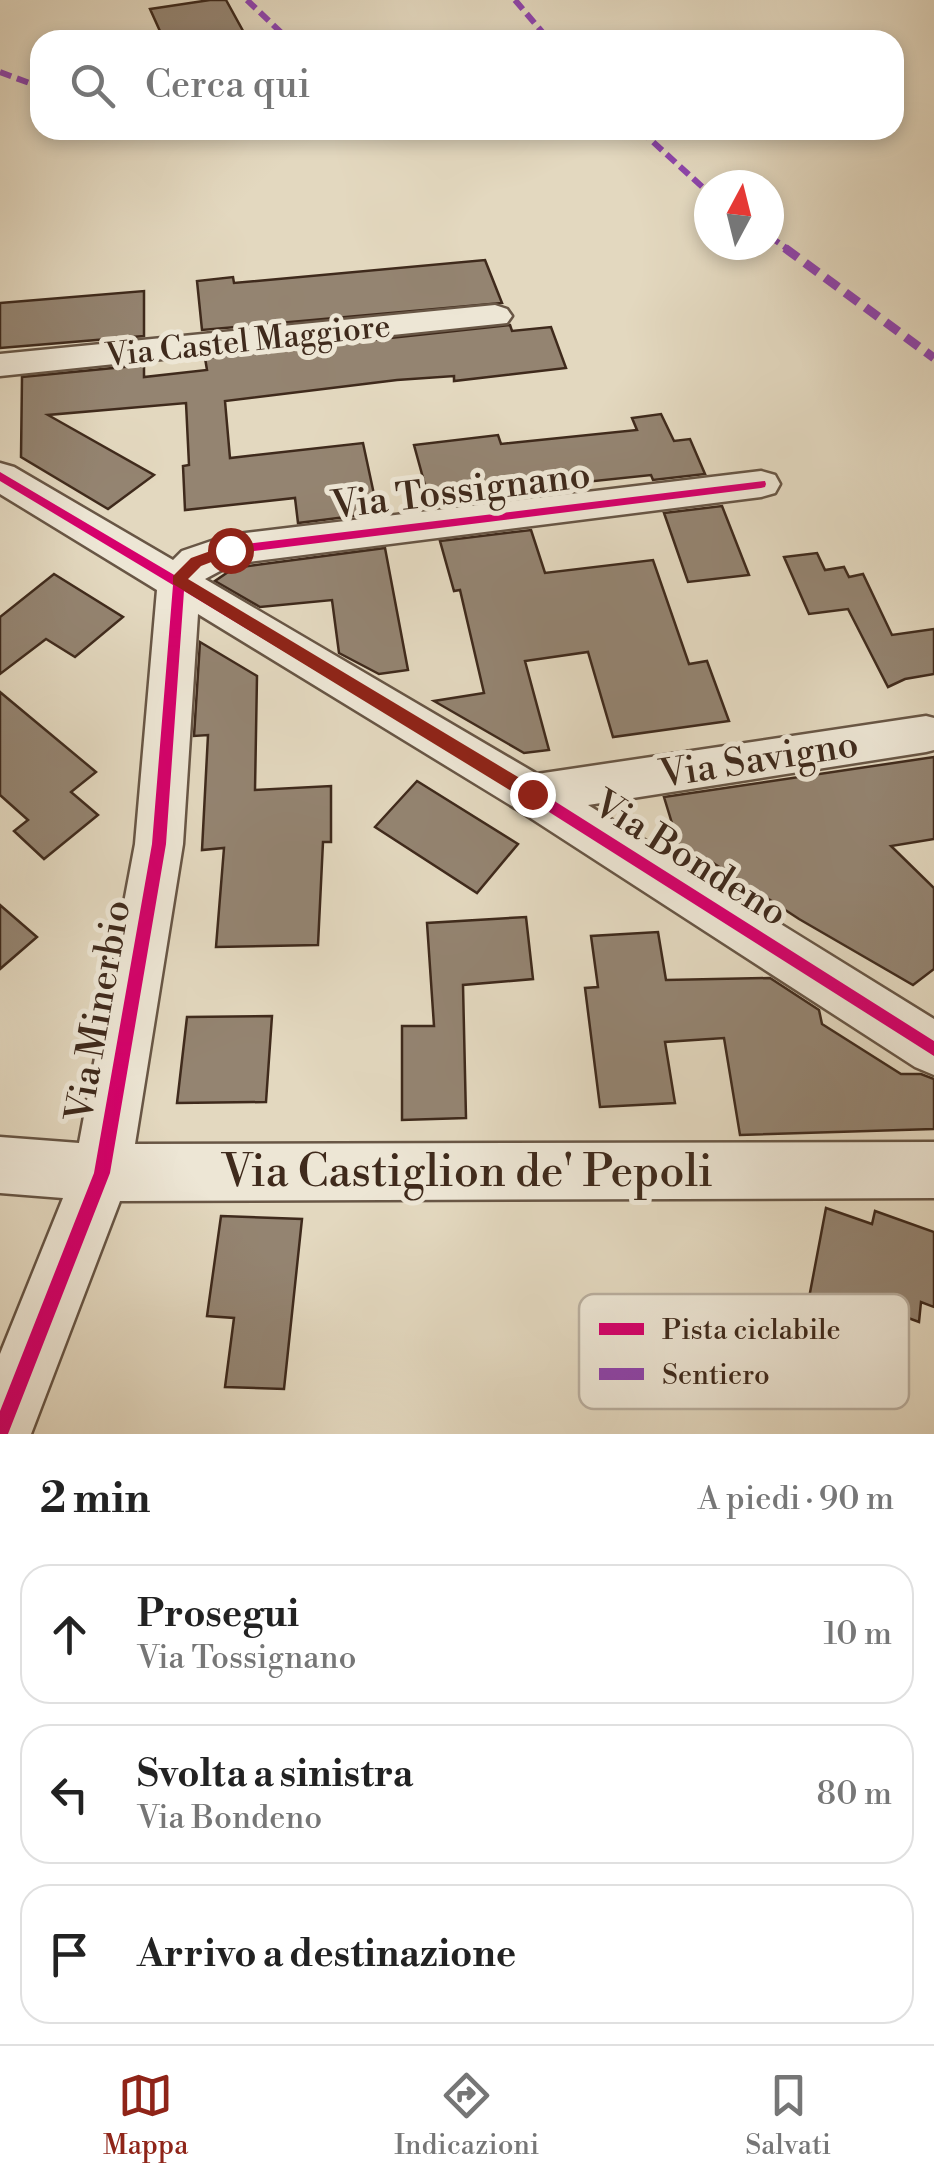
<!DOCTYPE html>
<html lang="it">
<head>
<meta charset="utf-8">
<style>
	:root { --surface:#fff; --page:#f2f2f2; --text:#222; --muted:#767676; --line:#e0e0e0; --accent:#8f2418 }
	body { margin:0; font-family:"Libre Bodoni",serif; background:var(--page); color:var(--text) }
	.compass { position:absolute; left:694px; top:170px; width:90px; height:90px; border-radius:50%; background:var(--surface); box-shadow:0 5px 15px #0003; rotate:7deg }
	.stop { position:absolute; width:30px; height:30px; margin:-22px; border:8px solid #8f2418; border-radius:50%; background:#fff }
	.stop.end { background:#8f2418; border-color:#fff; box-shadow:0 2px 10px #0008 }
	.list { margin:0; padding:0; list-style:none }
	h2 { display:flex; justify-content:space-between; align-items:center; height:130px; margin:0; padding:0 40px; font-size:42px }
	h2 small { font-size:32px; font-weight:400; color:var(--muted) }
	.list li { display:grid; grid-template-columns:65px 1fr auto; gap:30px; align-items:center; box-sizing:border-box; height:140px; margin:0 20px 20px; padding:0 20px; border:2px solid var(--line); border-radius:30px }
	.list b { display:block; font-size:38px; white-space:nowrap }
	.list p { margin:0; font-size:32px; white-space:nowrap; color:var(--muted) }
	.list em { font-size:32px; font-style:normal; color:var(--muted) }
	.icon { flex:none; width:55px; height:55px; fill:none; stroke:currentColor; stroke-width:2; stroke-linecap:round; stroke-linejoin:round }
	.map { position:relative; flex:none; width:934px; height:1434px; overflow:hidden }
	.search { position:absolute; background:var(--surface); box-shadow:0 5px 15px #0003; left:30px; right:30px; top:30px; height:110px; display:flex; align-items:center; gap:25px; box-sizing:border-box; padding:0 35px; border-radius:30px; color:var(--muted); font-size:38px }
	.sheet { height:610px; background:var(--surface) }
	nav { display:flex; justify-content:space-around; align-items:center; box-sizing:border-box; height:140px; border-top:2px solid var(--line); background:var(--surface); font-size:28px; color:var(--muted) }
	nav a { display:grid; justify-items:center; gap:5px }
	nav .on { color:var(--accent) }
	.map>svg:first-child { display:block }
</style>
</head>
<body>
<div class="map">
<svg width="934" height="1434" viewBox="0 0 934 1434">
	<rect width="100%" height="100%" fill="#e3d8bf"/>
	<filter id="stains"><feTurbulence type="fractalNoise" baseFrequency=".002" numOctaves="4"/><feColorMatrix values="0 0 0 0 .2 0 0 0 0 .09 0 0 0 0 .02 0 0 0 .5 -.17"/></filter>
	<radialGradient id="worn" r=".72"><stop offset=".6" stop-color="#630" stop-opacity="0"/><stop offset="1" stop-color="#630" stop-opacity=".3"/></radialGradient>
	<g fill="#948471" stroke="#3f2a1c" stroke-width="2.5">
		<polygon points="210,0 226,0 248,40 164,40 150,9"/>
		<polygon points="485,260 502,303 202,330 197,281 233,277 234,283"/>
		<polygon points="144,291 144,336 0,348 0,303"/>
		<polygon points="510,325 512,331 551,327 566,368 454,381 454,376 397,380 225,401 230,458 363,443 378,513 298,523 295,498 185,510 183,466 189,465 186,403 48,415 154,475 108,509 21,457 22,377 144,365 144,377 207,370 205,358"/>
		<polygon points="661,414 674,441 690,439 705,474 653,480 651,475 518,489 520,496 431,507 414,445 498,435 501,444 637,430 632,418"/>
		<polygon points="722,506 749,575 688,582 664,513"/>
		<polygon points="531,530 545,573 653,560 689,664 707,661 729,721 613,737 588,652 525,661 549,750 524,753 434,701 484,693 460,590 454,591 440,541"/>
		<polygon points="385,548 408,670 379,674 339,653 332,600 260,607 215,581 234,568"/>
		<polygon points="817,553 825,570 844,567 849,577 863,574 892,635 934,629 934,674 905,679 888,687 848,609 809,614 784,557"/>
		<polygon points="54,574 123,617 75,657 46,639 0,674 0,617"/>
		<polygon points="200,642 257,676 255,790 331,786 331,842 323,842 318,945 216,947 224,848 202,850 208,735 194,736"/>
		<polygon points="0,692 96,772 71,792 98,815 44,859 14,831 28,820 0,795"/>
		<polygon points="934,757 934,839 891,846 934,888 934,969 913,985 799,919 698,853 682,856 664,797"/>
		<polygon points="417,781 518,844 477,893 375,827"/>
		<polygon points="0,905 37,937 0,969"/>
		<polygon points="526,917 533,979 463,985 466,1118 402,1120 402,1026 434,1026 427,923"/>
		<polygon points="658,932 666,980 770,978 819,1010 822,1024 901,1074 921,1074 934,1079 934,1129 740,1135 724,1038 665,1042 675,1103 600,1107 585,988 598,987 591,936"/>
		<polygon points="272,1016 266,1102 177,1103 187,1017"/>
		<polygon points="826,1208 872,1224 875,1211 934,1232 934,1307 921,1302 919,1322 873,1305 870,1321 809,1298"/>
		<polygon points="221,1216 302,1219 284,1389 225,1387 234,1318 207,1316"/>
	</g>
	<g fill="none" stroke-linecap="round" stroke-linejoin="round">
		<g stroke="#685645" stroke-width="5">
			<g id="street">
				<polygon points="495,305 507,309 512,316 507,323 0,376 0,354"/>
				<polygon points="0,463 14,467 173,560 182,551 229,535 761,471 775,475 780,484 775,493 761,497 233,564 205,579 537,774 926,716 934,718 934,750 926,752 588,805 934,1019 934,1075 915,1067 515,808 198,614 183,844 135,1144 934,1142 934,1198 120,1201 31,1434 0,1434 0,1354 63,1198 0,1193 0,1137 79,1143 135,844 157,590 0,494"/>
			</g>
		</g>
		<use href="#street" fill="#ede6d5" fill-rule="evenodd"/>
		<g stroke="#8e44ad" stroke-width="6" stroke-dasharray="12 6" stroke-linecap="butt">
			<polyline points="247,0 289,40"/>
			<polyline points="515,0 549,40"/>
			<polyline points="0,72 40,87"/>
			<polyline points="640,130 709,193"/>
			<polyline points="769,236 789,250"/>
		</g>
		<polyline stroke="#8e44ad" stroke-width="9" stroke-dasharray="16 9" stroke-linecap="butt" points="785,248 934,358"/>
		<g stroke="#ede6d5" stroke-width="7">
			<polygon id="cycleway" points="0,472 176,576 192,559 229,546 765,481 766,484 765,487 761,488 230,554 200,565 185,581 537,790 934,1041 934,1056 527,798 184,591 166,844 110,1173 8,1434 0,1434 0,1411 94,1173 152,844 173,585 0,481"/>
		</g>
		<use href="#cycleway" fill="#d6006c" fill-rule="evenodd"/>
	</g>
	<polygon fill="#8f2418" points="230,544 235,546 235,553 201,566 188,579 538,789 538,800 526,800 173,584 173,576 191,558"/>
	<g text-anchor="middle" dominant-baseline="central" stroke-width="10" stroke-linejoin="round" paint-order="stroke">
		<g font-size="32" fill="#3f2a1c" stroke="#ede6d5">
			<text transform="translate(248 341) rotate(-6)">Via Castel Maggiore</text>
		</g>
		<g font-size="38" fill="#3f2a1c" stroke="#ede6d5">
			<text transform="translate(461 491) rotate(-7)">Via Tossignano</text>
			<text transform="translate(759 760) rotate(-9)">Via Savigno</text>
			<text transform="translate(690 859) rotate(32)">Via Bondeno</text>
			<text transform="translate(99 1011) rotate(-80)">Via Minerbio</text>
		</g>
		<g font-size="45" fill="#3f2a1c" stroke="#ede6d5">
			<text x="467" y="1172">Via Castiglion de' Pepoli</text>
		</g>
	</g>
	<rect x="579" y="1294" width="330" height="115" rx="15" fill="#ede6d5" stroke="#b9ae9e" stroke-width="2.5"/>
	<rect x="599" y="1323" width="45" height="12" fill="#d6006c"/>
	<rect x="599" y="1368" width="45" height="12" fill="#8e44ad"/>
	<g font-size="28" fill="#3f2a1c">
		<text x="662" y="1339">Pista ciclabile</text>
		<text x="662" y="1384">Sentiero</text>
	</g>
	<rect width="100%" height="100%" filter="url(#stains)"/>
	<rect width="100%" height="100%" fill="url(#worn)"/>
</svg>
<svg class="compass" viewBox="-18 -18 36 36"><path d="M0-13l5 13h-10z" fill="#e53935"/><path d="M0 13l5-13h-10z" fill="#767676"/></svg>
<div class="stop" style="left:230px;top:550px"></div>
<div class="stop end" style="left:532px;top:794px"></div>
<div class="search"><svg class="icon" aria-label="search" viewBox="0 0 24 24"><circle cx="10" cy="10" r="6"/><path d="M15 15l6 6"/></svg>Cerca qui</div>
</div>
<section class="sheet">
<h2>2 min<small>A piedi · 90 m</small></h2>
<ul class="list">
<li><svg class="icon" aria-label="ahead" viewBox="0 0 24 24"><path d="M12 20V5M6 11l6-6 6 6"/></svg><div><b>Prosegui</b><p>Via Tossignano</p></div><em>10 m</em></li>
<li><svg class="icon" aria-label="left" viewBox="0 0 24 24"><path d="M17 20v-9H6M10 6l-5 5 5 5"/></svg><div><b>Svolta a sinistra</b><p>Via Bondeno</p></div><em>80 m</em></li>
<li><svg class="icon" aria-label="arrive" viewBox="0 0 24 24"><path d="M6 21V4h12l-3 4 3 4H6"/></svg><div><b>Arrivo a destinazione</b></div></li>
</ul>
</section>
<nav>
<a class="on"><svg class="icon" aria-label="map" viewBox="0 0 24 24"><path d="M3 6l6-2 6 2 6-2v14l-6 2-6-2-6 2zM9 4v14M15 6v14"/></svg>Mappa</a>
<a><svg class="icon" aria-label="directions" viewBox="0 0 24 24"><path d="M12 3l9 9-9 9-9-9zM9 14v-3h6M13 9l2 2-2 2"/></svg>Indicazioni</a>
<a><svg class="icon" aria-label="saved" viewBox="0 0 24 24"><path d="M7 4h10v16l-5-4-5 4z"/></svg>Salvati</a>
</nav>
</body>
</html>
